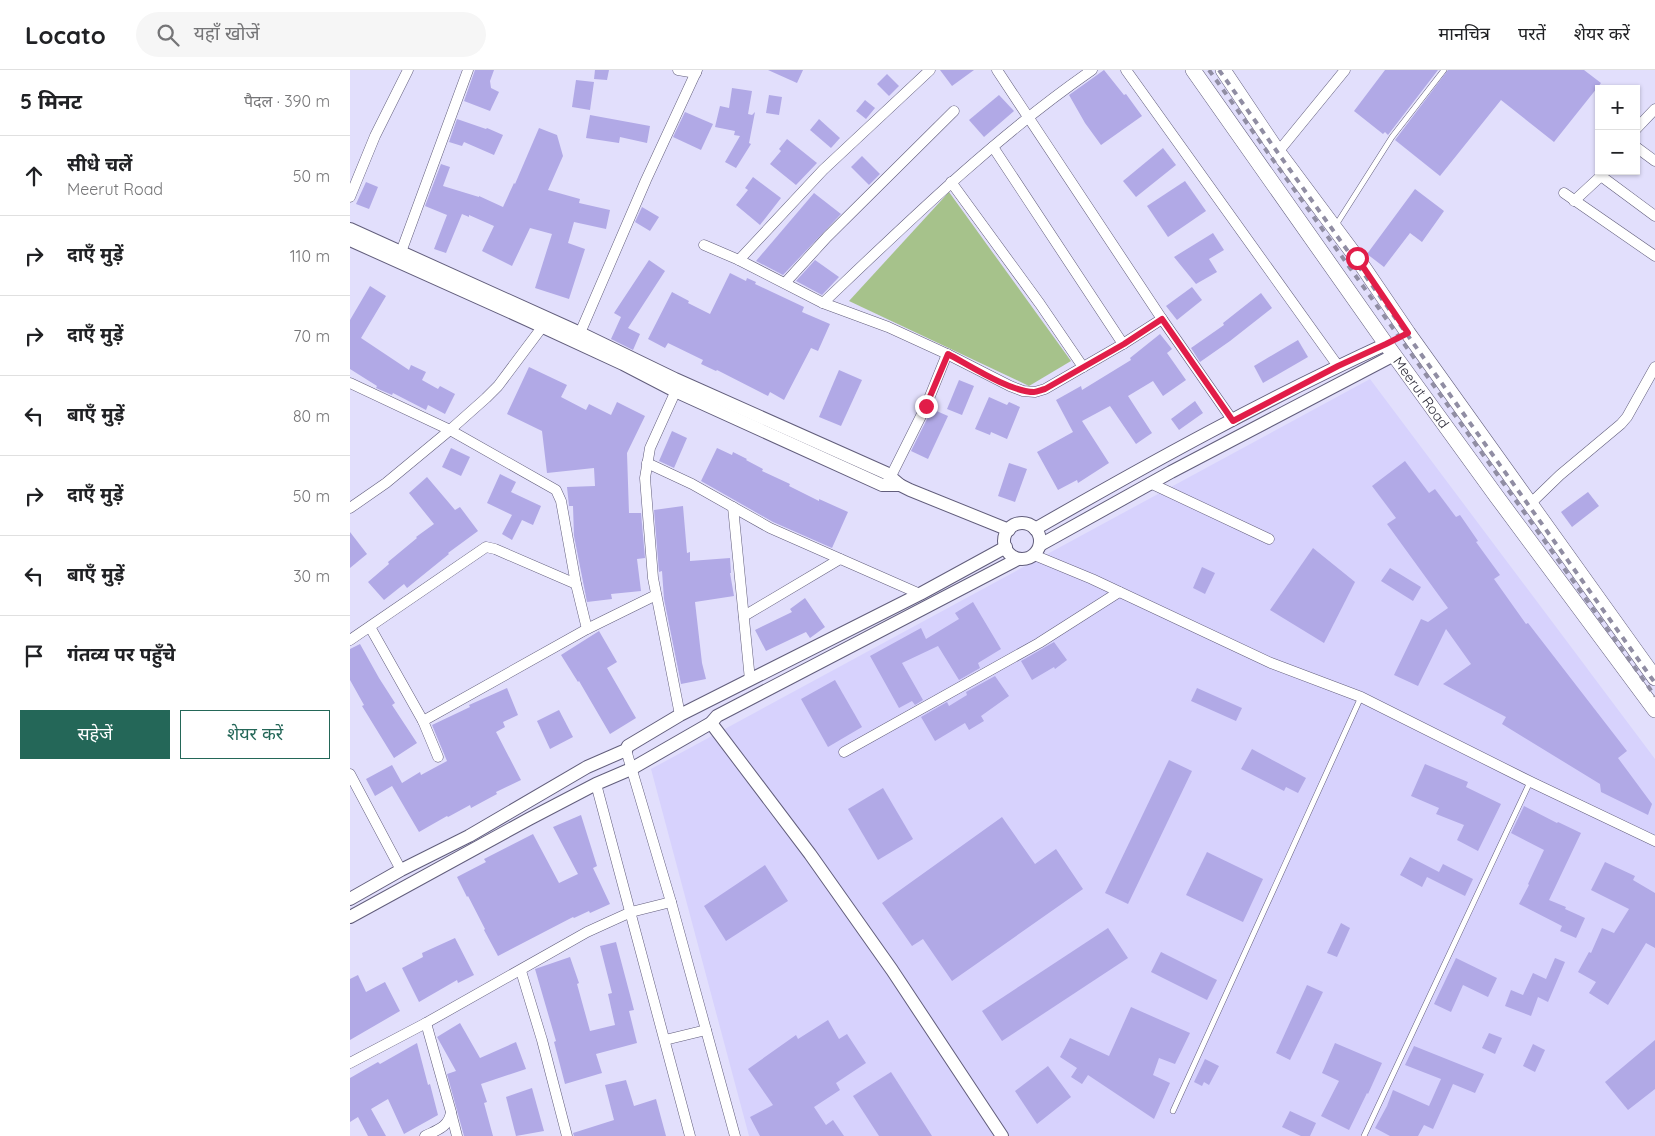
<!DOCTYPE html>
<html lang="hi">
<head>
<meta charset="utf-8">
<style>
	:root { --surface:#fff; --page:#f6f6f6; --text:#202124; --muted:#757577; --line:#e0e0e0; --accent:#246758 }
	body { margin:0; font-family:Quicksand,"Noto Sans Devanagari",sans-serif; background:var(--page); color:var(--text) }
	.controls { position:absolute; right:15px; top:15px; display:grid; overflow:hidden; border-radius:0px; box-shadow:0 1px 4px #0004 }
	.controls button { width:45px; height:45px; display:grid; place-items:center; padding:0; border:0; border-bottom:1px solid var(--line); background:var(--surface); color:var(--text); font:25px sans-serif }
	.stop { position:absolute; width:15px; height:15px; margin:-11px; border:4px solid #e11d48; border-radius:50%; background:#fff }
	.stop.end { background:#e11d48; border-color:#fff; box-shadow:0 1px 5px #0008 }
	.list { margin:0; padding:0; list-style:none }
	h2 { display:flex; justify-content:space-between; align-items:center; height:65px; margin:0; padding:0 20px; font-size:21px }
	h2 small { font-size:16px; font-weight:400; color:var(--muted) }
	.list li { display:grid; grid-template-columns:32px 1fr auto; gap:15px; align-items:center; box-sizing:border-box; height:80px; padding:0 20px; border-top:1px solid var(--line) }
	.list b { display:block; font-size:19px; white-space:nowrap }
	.list p { margin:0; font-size:16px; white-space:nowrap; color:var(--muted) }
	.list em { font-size:16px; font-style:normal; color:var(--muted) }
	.actions { display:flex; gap:10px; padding:15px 20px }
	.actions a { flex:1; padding:11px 0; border:1px solid var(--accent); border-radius:0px; text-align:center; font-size:18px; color:var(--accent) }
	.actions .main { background:var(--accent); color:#fff }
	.icon { flex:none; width:28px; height:28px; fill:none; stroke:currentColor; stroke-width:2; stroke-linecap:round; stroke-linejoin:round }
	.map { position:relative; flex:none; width:1305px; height:1066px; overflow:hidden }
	header { display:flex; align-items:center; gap:30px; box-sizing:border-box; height:70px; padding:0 25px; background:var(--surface); border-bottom:1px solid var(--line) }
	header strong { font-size:24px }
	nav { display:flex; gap:28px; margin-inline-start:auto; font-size:18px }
	.search { width:350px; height:45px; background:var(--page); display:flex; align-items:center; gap:12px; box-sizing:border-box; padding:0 18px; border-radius:28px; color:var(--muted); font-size:19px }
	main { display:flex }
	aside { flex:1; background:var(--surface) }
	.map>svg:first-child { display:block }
</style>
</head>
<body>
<header>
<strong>Locato</strong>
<div class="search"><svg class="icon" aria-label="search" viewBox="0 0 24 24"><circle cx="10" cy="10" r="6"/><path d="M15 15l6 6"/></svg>यहाँ खोजें</div>
<nav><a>मानचित्र</a><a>परतें</a><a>शेयर करें</a></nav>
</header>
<main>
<aside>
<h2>5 मिनट<small>पैदल · 390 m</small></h2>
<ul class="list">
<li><svg class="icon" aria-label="ahead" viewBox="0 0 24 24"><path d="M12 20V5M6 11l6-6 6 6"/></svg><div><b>सीधे चलें</b><p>Meerut Road</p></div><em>50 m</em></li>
<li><svg class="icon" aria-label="right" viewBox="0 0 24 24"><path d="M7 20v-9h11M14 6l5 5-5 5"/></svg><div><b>दाएँ मुड़ें</b></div><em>110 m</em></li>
<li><svg class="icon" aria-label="right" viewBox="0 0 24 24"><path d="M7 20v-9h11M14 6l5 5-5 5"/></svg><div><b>दाएँ मुड़ें</b></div><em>70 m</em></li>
<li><svg class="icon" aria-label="left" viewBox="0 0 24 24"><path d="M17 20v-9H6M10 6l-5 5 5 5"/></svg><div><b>बाएँ मुड़ें</b></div><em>80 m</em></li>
<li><svg class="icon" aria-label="right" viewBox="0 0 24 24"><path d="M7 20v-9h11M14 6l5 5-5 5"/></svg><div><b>दाएँ मुड़ें</b></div><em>50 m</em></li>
<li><svg class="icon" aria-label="left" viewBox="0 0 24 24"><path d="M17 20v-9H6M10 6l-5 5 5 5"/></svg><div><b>बाएँ मुड़ें</b></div><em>30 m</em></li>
<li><svg class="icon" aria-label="arrive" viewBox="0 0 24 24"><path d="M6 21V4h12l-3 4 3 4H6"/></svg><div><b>गंतव्य पर पहुँचे</b></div></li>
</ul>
<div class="actions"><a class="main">सहेजें</a><a>शेयर करें</a></div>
</aside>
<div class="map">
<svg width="1305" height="1066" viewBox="0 0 1305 1066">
	<rect width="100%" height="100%" fill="#e2dffc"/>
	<polygon fill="#d7d2fd" points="1020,309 1305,689 1305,1066 399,1066 301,699"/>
	<polygon fill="#a6c28b" points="599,122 721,291 679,316 499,231"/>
	<g fill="#b1a9e6">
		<polygon points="125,0 144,0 140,11 141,18 149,22 140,41 114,31"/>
		<polygon points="245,0 259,0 257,10 244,9"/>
		<polygon points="418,0 453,0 447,13"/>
		<polygon points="590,0 624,0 602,16"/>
		<polygon points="754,0 774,25 776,24 792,46 751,75 735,53 719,25"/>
		<polygon points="1035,0 1088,0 1038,65 1035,62 1033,64 1004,41"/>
		<polygon points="1098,0 1234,0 1251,13 1204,72 1151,30 1090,106 1045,70"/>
		<polygon points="537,4 549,16 539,26 527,14"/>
		<polygon points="226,10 244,12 240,40 222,37"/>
		<polygon points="382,18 402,21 398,44 402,45 405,42 399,73 401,74 386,98 375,92 390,66 384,65 385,61 365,57 370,36 379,38"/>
		<polygon points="419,25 432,27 429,45 416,43"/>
		<polygon points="649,25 664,41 634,67 619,50"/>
		<polygon points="515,30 525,38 516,49 506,41"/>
		<polygon points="335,42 363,54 351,80 323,67"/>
		<polygon points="240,45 300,56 297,73 270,67 269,73 236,68"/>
		<polygon points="107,49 136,59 137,58 153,65 144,85 114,72 112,76 99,72"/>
		<polygon points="469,49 490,68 481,78 460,60"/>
		<polygon points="189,58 207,65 213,86 198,120 230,129 229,133 260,140 256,159 224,152 218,173 235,179 219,229 185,218 202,164 180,158 162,196 132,181 144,156 119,145 119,147 112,144 96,183 84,179 97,145 75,136 91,94 100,97 93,116 129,127 129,126 153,137 164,113 165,114"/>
		<polygon points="437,69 467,93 446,115 420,94 431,81 429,79"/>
		<polygon points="813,78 826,95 786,127 773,111"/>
		<polygon points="512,86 530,104 519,115 501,97"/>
		<polygon points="403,107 431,128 410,155 386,135 398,120 395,118"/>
		<polygon points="835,111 856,141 818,167 797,136"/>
		<polygon points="16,112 28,117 19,139 6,134"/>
		<polygon points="1065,119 1094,141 1072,172 1060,163 1034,197 1017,184"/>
		<polygon points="464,123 491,144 433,205 406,191"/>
		<polygon points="292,137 309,147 300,161 285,152"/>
		<polygon points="863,163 874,180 859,189 867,202 846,214 824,187"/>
		<polygon points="299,190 315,201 278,258 290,264 283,280 261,269 271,247 264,243"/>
		<polygon points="465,190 489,207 472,225 446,211"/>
		<polygon points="380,203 396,211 397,208 406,212 405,214 454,237 452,242 480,254 468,281 461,278 434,330 420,322 418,326 367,300 366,301 351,294 353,290 318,273 315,278 298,269 322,222 339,231 338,233 360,244"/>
		<polygon points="20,216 36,226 11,268 59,300 61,295 76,302 72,310 88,319 90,316 105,324 95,344 78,335 76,340 43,323 42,325 26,318 27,316 0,299 0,250"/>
		<polygon points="842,217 852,230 827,250 816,236"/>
		<polygon points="911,223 922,238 880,271 850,292 841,278 874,255 873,253"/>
		<polygon points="810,264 822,279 817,283 836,310 813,326 803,311 778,326 802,363 786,374 760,336 732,351 759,393 728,413 727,410 708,420 687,382 723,362 706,330 731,316 732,320 781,290 780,288"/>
		<polygon points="948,270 958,287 913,313 904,296"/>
		<polygon points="179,297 217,315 211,327 236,340 239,334 261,345 267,332 295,346 277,383 279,443 291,443 295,488 287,489 291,521 261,524 262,529 237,532 224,466 223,436 219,436 217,417 245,416 244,398 197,403 192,361 157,344"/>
		<polygon points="489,300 512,310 491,356 469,347"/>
		<polygon points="609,310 624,316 612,345 597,339"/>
		<polygon points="639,327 657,335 659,332 670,337 657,369 641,362 640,365 625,359"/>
		<polygon points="845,331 853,343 829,360 821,349"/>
		<polygon points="582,339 598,346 578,389 561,381"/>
		<polygon points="322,361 337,368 324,398 309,391"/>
		<polygon points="101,378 120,387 111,406 92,397"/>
		<polygon points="367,378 382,385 383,382 397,389 396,390 413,399 412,401 440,414 439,416 469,431 469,429 498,442 482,478 423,452 351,411"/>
		<polygon points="1055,391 1079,423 1085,419 1106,447 1110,445 1128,471 1126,472 1150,505 1144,509 1176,554 1178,553 1277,681 1268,688 1302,734 1298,745 1251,722 1250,714 1152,654 1156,647 1093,614 1121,594 1096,559 1068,616 1044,605 1071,549 1078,552 1098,538 1037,454 1046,448 1022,416"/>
		<polygon points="659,393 677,399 665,432 648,426"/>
		<polygon points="150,404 166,412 161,422 191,436 183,455 172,450 162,470 152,464 162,445 137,433"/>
		<polygon points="77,407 105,440 110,437 128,461 98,483 99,484 57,518 54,514 34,530 18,512 39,494 38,492 67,468 66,467 84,454 59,423"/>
		<polygon points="1238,422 1249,436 1222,457 1211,442"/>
		<polygon points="333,436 337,483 340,482 340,491 380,488 381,503 380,503 384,526 345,532 352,593 356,609 331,614 314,529 312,501 309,502 304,440"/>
		<polygon points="0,462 17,484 0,498"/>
		<polygon points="963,478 1005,512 974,573 920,540"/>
		<polygon points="852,497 865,503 855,524 843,518"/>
		<polygon points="1040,498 1071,517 1063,531 1031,511"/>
		<polygon points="455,528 475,557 460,568 456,562 416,581 405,560 442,542 440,539"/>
		<polygon points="623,532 651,579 628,593 630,598 609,610 588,576 552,593 573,630 565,635 562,631 549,638 520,586 571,558 576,569 609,549 605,543"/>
		<polygon points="249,561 267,592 257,598 286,648 260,664 229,611 228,612 211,585"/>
		<polygon points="704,572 717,590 705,599 704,597 682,610 671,591"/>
		<polygon points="10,574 29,608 45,633 42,635 67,673 44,688 12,636 14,635 0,610 0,579"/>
		<polygon points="645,606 659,626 631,646 634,651 619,660 615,653 585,671 571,647 597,632 599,636 617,625 616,622"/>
		<polygon points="485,610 512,657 478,677 451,629"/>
		<polygon points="157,618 168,645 153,652 155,657 146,662 171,710 146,722 147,724 121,738 120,735 98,747 97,746 69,762 42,716 25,726 16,709 42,695 52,713 70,702 71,705 97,691 82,655 120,637 119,635"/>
		<polygon points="847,618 892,638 886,651 841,631"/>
		<polygon points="209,640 223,667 200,679 187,651"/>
		<polygon points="902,679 956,708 948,723 936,717 934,721 891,699"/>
		<polygon points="819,690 842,701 778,834 755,823"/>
		<polygon points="1075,694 1118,712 1116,717 1151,734 1128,781 1107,770 1114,755 1086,744 1089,738 1061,726"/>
		<polygon points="533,718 563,769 528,790 498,739"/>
		<polygon points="1174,736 1207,753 1208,752 1231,763 1199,830 1216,837 1215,839 1235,848 1226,868 1210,861 1212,856 1169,834 1179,815 1178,814 1194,780 1161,763"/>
		<polygon points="231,745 247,796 243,798 260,834 240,843 239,841 224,848 223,847 148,886 134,860 135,859 118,826 117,827 107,807 136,792 134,789 183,764 209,813 228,804 203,757"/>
		<polygon points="652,747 685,794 706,779 733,819 602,911 573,869 562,876 532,833"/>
		<polygon points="857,782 913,809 893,852 836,825"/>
		<polygon points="1060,787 1089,802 1093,794 1123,809 1115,826 1077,807 1072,817 1050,805"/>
		<polygon points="1255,792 1285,806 1283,810 1305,823 1305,878 1296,873 1258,935 1239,923 1246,912 1228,902 1239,882 1241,883 1252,858 1264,863 1279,839 1241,820"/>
		<polygon points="415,795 438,831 376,871 354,836"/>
		<polygon points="991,853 1000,858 987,887 977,883"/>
		<polygon points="758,858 778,888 652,971 632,941"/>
		<polygon points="105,868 124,905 108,913 107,910 69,932 52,898 73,887 72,883"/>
		<polygon points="266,872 284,940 279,941 287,973 246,984 252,1003 215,1014 204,972 206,971 185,899 220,887 229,913 227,914 240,961 265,955 258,924 262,923 250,876"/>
		<polygon points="811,882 867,910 857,930 801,902"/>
		<polygon points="1106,888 1147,908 1138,927 1113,915 1101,942 1084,934"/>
		<polygon points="1205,888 1215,892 1198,932 1188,927 1181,946 1155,936 1161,920 1173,925 1183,903 1196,909"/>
		<polygon points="8,905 16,922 35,912 50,941 0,970 0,909"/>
		<polygon points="957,915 973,922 940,990 926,983"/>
		<polygon points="781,937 840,963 825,994 809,988 803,1005 820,1013 804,1049 738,1005 732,1014 721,1007 727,998 710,987 720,968 759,986"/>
		<polygon points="478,950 489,969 497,964 516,993 486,1013 490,1020 464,1037 476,1055 483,1050 494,1066 410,1066 400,1047 423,1035 398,999 446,965 448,969"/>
		<polygon points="110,953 130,988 166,972 176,999 131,1014 137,1032 134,1033 143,1066 114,1066 97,1004 106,1001 87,967"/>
		<polygon points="1139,963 1152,968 1145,984 1132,978"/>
		<polygon points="1305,970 1305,1019 1278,1040 1255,1012"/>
		<polygon points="67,973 78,1015 80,1014 88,1045 54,1064 38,1029 21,1039 36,1066 18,1066 8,1047 0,1052 0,1008 28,992 30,994"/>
		<polygon points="985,973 1032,993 1018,1024 1017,1023 999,1060 971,1046 989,1011 972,1003"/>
		<polygon points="1183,974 1195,980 1185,1002 1173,996"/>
		<polygon points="1064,976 1134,1004 1125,1023 1103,1014 1083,1059 1074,1055 1068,1066 1040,1066 1025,1058 1037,1036 1043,1020 1079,1036 1091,1009 1055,995"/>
		<polygon points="855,989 869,996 859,1015 854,1012 852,1016 844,1012"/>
		<polygon points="698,996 721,1027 687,1054 665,1021"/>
		<polygon points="541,1002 582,1066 529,1066 503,1026"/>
		<polygon points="276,1010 284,1036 306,1029 316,1066 224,1066 223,1063 264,1050 255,1015"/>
		<polygon points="182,1018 194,1061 166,1066 156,1027"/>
		<polygon points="940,1041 966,1053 960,1066 951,1066 932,1057"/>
	</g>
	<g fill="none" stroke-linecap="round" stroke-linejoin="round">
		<g stroke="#625e7c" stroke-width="6">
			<g id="service">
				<polyline points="986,155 1042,67 1094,0"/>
				<polyline points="823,1041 1011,627"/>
				<polyline points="1014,1066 1180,712"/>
			</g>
		</g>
		<g stroke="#625e7c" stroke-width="11">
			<g id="minor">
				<polyline points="328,0 346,3"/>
				<polyline points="647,0 812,249 883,351"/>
				<polyline points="776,0 988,296"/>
				<polyline points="1286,59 1305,39"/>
				<polyline points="643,77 773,274"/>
				<polyline points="1286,77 1305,91"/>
				<polyline points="928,82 995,0"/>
				<polyline points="1251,106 1305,146"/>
				<polyline points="601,112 690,234 733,297"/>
				<polyline points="1214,123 1305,186"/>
				<polyline points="0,127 25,66 58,0"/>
				<polyline points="1224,131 1251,106 1253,101"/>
				<polyline points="354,175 389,190 473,233 538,257 597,284 660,316 673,321 685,322 695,319 773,274 812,249"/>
				<polyline points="51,182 118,0"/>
				<polyline points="389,190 473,100 580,0"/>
				<polyline points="435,213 477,167 604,41"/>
				<path d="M473,233C559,151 644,68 742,0"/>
				<polyline points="230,263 296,110 347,0"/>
				<polyline points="0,313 100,360 206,420 211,431 226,514 237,559"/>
				<polyline points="328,316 300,378 295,408 303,508 330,645"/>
				<polyline points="297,393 342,414 420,458 570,524"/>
				<polyline points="538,412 576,336 597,284"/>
				<polyline points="800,413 919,469"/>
				<polyline points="1180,434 1210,405 1271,354 1277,347 1305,297"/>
				<polyline points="383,437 400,610"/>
				<polyline points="0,438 36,413 100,360 136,328 148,316 196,252"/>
				<polyline points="684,485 742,509 921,593 1011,627 1181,712 1305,771"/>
				<polyline points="394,546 490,489"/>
				<polyline points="20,557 73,651 88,687"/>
				<polyline points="0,570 136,477 145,479 226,514"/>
				<polyline points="73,651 237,559 306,525"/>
				<polyline points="276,680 321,832 385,1066"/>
				<polyline points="494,682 689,573 769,522"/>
				<polyline points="0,704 51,800"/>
				<polyline points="246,714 340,1066"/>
				<polyline points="171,901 192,970 217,1066"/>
				<polyline points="315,970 356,960"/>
				<polyline points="0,993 76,953 237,862 281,842 321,832"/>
				<polyline points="101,1043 107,1066"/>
				<path d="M75,1066C87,1060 99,1057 101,1042L76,953"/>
			</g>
		</g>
		<g stroke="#625e7c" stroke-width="14">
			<g id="tertiary">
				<polyline points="0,159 230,263 325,309 536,403 550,415 560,420 659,460"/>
				<polyline points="0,170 178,250 273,294 325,321 532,415 550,415"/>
				<circle cx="672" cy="471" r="18"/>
				<path d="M685,459C800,393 916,329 1036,274"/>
				<polyline points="690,475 821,402 1044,285"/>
				<polyline points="361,653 460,784 542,900 652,1066"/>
				<polyline points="0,829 51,800 119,766 237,697 276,680 278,676 330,645 570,524 656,477"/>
				<polyline points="0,847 179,749 246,714 281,699 361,653 367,646 668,489"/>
			</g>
		</g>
		<g stroke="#625e7c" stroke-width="16">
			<g id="primary">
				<path id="s1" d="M843,0L1036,274L1147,427L1305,640"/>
				<polyline points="873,0 928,82 1007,188 1058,263 1305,608"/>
			</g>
		</g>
		<use href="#service" stroke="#fff" stroke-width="5"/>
		<use href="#minor" stroke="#fff" stroke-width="10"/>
		<use href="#tertiary" stroke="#fff" stroke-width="12"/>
		<use href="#primary" stroke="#fff" stroke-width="15"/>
		<g stroke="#908da3" stroke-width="4" stroke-dasharray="6 6" stroke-linecap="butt">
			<polyline points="859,0 1305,626"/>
			<polyline points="869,0 1305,613"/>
		</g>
	</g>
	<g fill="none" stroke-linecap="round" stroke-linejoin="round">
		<path stroke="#e11d48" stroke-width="6" d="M576,336L598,284C619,295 660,322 684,322C687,322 691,320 695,319L774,274L812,249L883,351L988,296L1036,274L1058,263L1007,188"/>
	</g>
	<g text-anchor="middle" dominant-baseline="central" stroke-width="4" stroke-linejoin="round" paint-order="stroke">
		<g font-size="14" fill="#2d2b39" stroke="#f0effd">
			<text stroke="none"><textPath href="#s1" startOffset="395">Meerut Road</textPath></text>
		</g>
	</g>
</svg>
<div class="controls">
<button>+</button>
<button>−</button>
</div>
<div class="stop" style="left:1007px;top:188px"></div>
<div class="stop end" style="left:576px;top:336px"></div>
</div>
</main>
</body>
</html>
